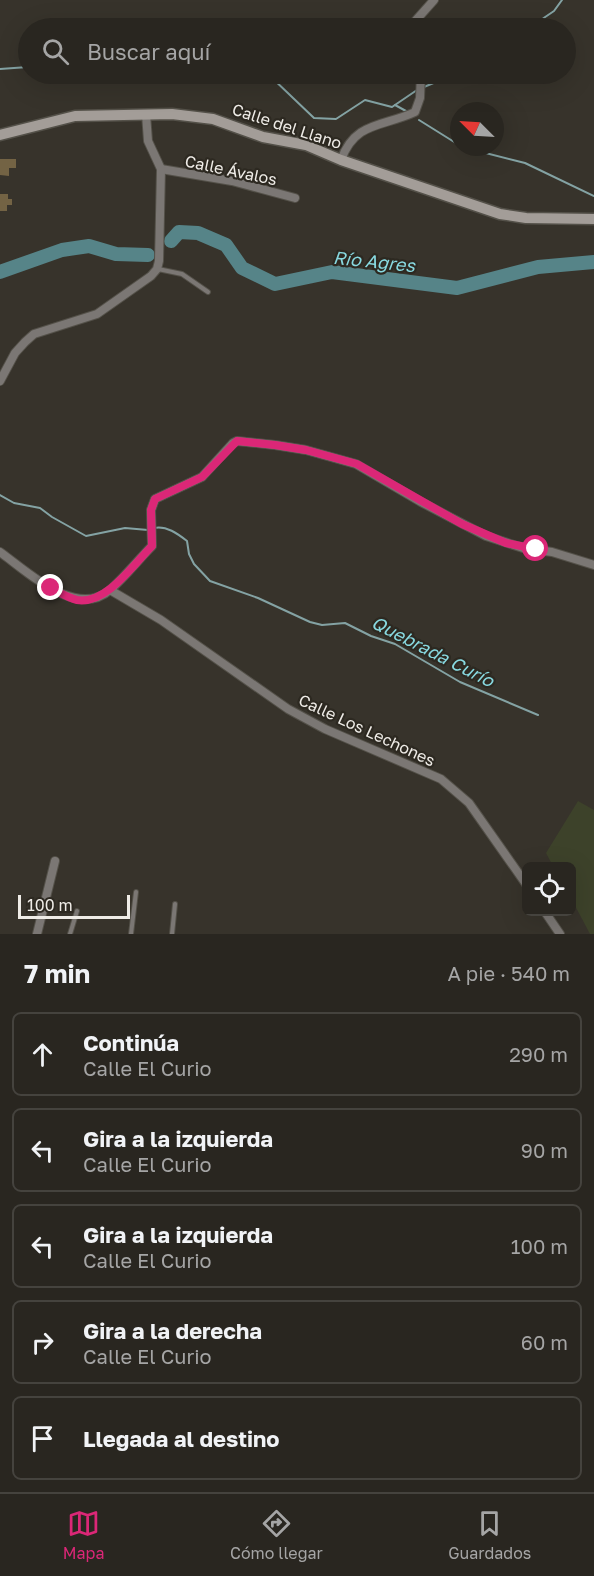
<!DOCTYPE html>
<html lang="es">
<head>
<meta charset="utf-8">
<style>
	:root { --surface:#292620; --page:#35322d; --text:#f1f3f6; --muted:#a5a5a5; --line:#45433e; --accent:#db2777 }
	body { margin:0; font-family:"Golos Text",sans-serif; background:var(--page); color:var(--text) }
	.controls { position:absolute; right:18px; bottom:18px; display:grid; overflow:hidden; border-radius:9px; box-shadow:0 6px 24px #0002 }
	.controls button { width:54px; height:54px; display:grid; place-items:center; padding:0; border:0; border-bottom:2px solid var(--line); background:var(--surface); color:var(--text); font:30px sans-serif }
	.compass { position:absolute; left:450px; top:102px; width:54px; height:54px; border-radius:50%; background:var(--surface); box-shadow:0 6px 24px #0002; rotate:294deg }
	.scale { position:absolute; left:18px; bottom:15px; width:112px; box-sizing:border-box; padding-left:6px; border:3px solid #efece7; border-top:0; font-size:16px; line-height:21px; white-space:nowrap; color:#efece7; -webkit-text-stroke:4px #2d2921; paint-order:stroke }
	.stop { position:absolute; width:18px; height:18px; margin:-14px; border:4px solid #db2777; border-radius:50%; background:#fff }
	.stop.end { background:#db2777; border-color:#fff; box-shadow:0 2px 6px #0008 }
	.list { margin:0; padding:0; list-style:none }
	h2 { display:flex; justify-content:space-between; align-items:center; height:78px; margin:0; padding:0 24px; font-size:26px }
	h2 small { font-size:20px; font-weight:400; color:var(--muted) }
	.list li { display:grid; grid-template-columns:39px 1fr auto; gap:18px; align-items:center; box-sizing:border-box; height:84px; margin:0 12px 12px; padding:0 12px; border:2px solid var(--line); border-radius:9px }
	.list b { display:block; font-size:22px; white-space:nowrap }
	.list p { margin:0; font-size:20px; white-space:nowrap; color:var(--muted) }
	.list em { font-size:20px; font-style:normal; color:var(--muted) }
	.icon { flex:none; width:33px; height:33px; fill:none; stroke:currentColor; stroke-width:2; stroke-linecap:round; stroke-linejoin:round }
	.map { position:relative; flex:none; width:594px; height:934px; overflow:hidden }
	.search { position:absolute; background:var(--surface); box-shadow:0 6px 24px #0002; left:18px; right:18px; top:18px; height:66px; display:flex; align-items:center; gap:15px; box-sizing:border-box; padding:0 21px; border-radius:33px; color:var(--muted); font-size:22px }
	.sheet { height:558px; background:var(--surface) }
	nav { display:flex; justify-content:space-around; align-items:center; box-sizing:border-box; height:84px; border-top:2px solid var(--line); background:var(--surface); font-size:16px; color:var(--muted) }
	nav a { display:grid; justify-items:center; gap:3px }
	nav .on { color:var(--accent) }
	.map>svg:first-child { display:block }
</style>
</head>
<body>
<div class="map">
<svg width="594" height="934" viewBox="0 0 594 934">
	<rect width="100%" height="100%" fill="#37332b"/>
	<polygon fill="#3d422a" points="578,801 594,810 594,934 590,934 572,900 572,867 553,866 546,853"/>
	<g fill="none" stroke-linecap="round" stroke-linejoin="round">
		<g stroke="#84a3a4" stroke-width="2">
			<polyline points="529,28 554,11 562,0"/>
			<polyline points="0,69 28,67"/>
			<polyline points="260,74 269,75 314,118 336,119 365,100 392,107 417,90"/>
			<polyline points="424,87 455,74"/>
			<polyline points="395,105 406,111"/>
			<polyline points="419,120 459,145"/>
			<polyline points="462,147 525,163 594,196"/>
			<polyline points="0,495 14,503 40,508 52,517 86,536 125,528 148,530"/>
			<path d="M154,528C166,525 178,534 187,541L189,554L194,564L210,581L258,598L310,622L322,625L345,623L371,636L395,644L460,682L538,715"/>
		</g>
		<g stroke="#568488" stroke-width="14">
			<polyline points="171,241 179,232 198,233 226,245 242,268 275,284 332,272 457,288 538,267 594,262"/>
			<polyline points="0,272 62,250 89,246 116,254 148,255"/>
		</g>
	</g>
	<g fill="#736344">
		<polygon points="0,159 16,159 16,168 9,168 9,176 0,175"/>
		<polygon points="0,194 8,194 8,199 12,199 12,205 7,205 7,211 0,211"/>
	</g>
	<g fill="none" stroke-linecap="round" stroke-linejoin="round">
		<g stroke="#545149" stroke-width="6">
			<g id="lane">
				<polyline points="158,269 182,274 208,292"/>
				<polyline points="70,934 77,911"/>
				<polyline points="131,934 136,892"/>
				<polyline points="172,934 175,904"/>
			</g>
		</g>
		<g stroke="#545149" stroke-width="10">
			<g id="street">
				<polyline points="409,28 434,0"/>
				<path d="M341,160C355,121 383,127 415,112L420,98L421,74"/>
				<polyline points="161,169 232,181 295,198"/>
				<polyline points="0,381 15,353 25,342 34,334 97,314 151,276 157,269 159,261 161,169 148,141 146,114"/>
				<path d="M0,552C28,572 76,619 110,590C125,577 138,560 152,546L151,510L155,499L202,477L233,443L237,441L275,445L306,450L356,464L421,502L486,536L523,548L552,552L594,565"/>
				<polyline points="110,590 161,620 288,709 325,729 441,779 469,803 526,884"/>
				<polyline points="545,912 560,934"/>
				<polyline points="37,934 55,861"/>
			</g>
		</g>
		<g stroke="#545149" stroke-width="13">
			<polyline id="secondary" points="0,135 75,116 172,114 213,119 263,137 306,145 341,160 500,214 526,218 594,219"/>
		</g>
		<use href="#lane" stroke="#7b7774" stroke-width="4"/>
		<use href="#street" stroke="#7b7774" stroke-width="8"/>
		<use href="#secondary" stroke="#a39d98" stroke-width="10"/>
	</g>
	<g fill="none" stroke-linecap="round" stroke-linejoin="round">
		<path stroke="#db2777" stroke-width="8" d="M51,588C59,592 68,598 77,600C106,605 134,564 152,546L151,510L155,499L202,477L237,441L275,445L306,450L357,464L462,524L506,543L536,549"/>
	</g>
	<g text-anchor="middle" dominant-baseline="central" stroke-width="4.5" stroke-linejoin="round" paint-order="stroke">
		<g font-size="16" fill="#efece7" stroke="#2d2921">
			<text transform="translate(287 126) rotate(18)">Calle del Llano</text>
			<text transform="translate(231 170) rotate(12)">Calle Ávalos</text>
			<text transform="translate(367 730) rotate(25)">Calle Los Lechones</text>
		</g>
		<g font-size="18" font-style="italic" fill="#88d9e0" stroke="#2d2921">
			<text transform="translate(374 261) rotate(6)">Río Agres</text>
			<text transform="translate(433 651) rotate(27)">Quebrada Curío</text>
		</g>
	</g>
</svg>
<div class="controls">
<button><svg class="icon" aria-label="locate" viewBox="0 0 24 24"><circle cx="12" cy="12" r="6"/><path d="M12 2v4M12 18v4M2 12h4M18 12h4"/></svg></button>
</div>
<svg class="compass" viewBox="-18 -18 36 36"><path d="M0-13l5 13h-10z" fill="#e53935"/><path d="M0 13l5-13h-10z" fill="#a5a5a5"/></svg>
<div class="scale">100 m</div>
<div class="stop" style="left:536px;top:549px"></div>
<div class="stop end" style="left:51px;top:588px"></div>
<div class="search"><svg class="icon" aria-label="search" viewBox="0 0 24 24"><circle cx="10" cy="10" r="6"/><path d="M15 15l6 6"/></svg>Buscar aquí</div>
</div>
<section class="sheet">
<h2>7 min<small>A pie · 540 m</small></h2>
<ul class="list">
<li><svg class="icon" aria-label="ahead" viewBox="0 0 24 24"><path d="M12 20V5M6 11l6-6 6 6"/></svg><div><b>Continúa</b><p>Calle El Curio</p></div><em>290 m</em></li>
<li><svg class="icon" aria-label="left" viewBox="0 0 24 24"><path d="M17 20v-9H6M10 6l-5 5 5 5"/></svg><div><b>Gira a la izquierda</b><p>Calle El Curio</p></div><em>90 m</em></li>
<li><svg class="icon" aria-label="left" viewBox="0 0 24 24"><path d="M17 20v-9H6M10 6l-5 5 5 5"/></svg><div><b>Gira a la izquierda</b><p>Calle El Curio</p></div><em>100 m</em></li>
<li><svg class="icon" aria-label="right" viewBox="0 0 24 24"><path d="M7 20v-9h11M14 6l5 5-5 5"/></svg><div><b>Gira a la derecha</b><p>Calle El Curio</p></div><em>60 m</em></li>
<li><svg class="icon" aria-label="arrive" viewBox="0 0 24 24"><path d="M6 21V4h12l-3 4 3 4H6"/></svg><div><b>Llegada al destino</b></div></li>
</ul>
</section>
<nav>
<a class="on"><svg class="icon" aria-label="map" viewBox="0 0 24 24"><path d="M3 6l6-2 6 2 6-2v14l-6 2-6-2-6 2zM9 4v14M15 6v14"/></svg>Mapa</a>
<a><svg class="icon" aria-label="directions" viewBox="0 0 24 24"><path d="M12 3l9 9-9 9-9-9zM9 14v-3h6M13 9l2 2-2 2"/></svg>Cómo llegar</a>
<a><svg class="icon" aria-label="saved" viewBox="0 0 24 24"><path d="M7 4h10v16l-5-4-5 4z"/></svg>Guardados</a>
</nav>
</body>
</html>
